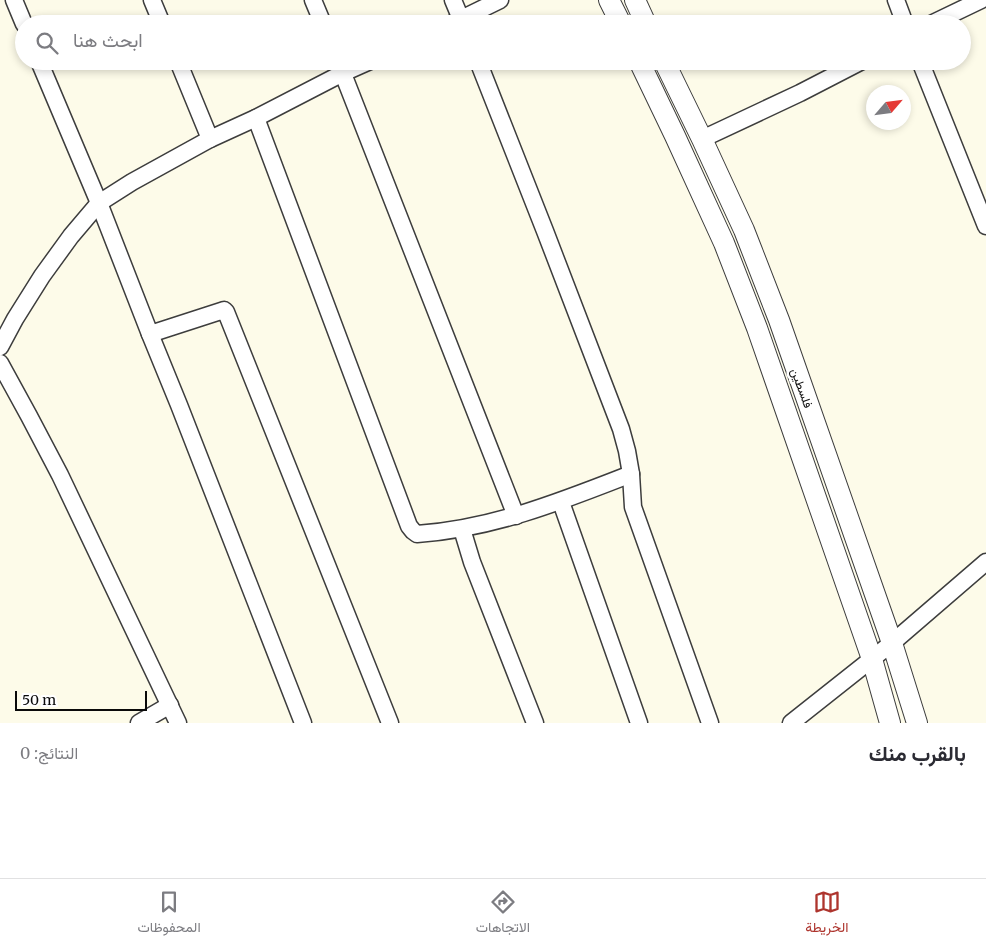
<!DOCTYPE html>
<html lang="ar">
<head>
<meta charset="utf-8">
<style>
	:root { --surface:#fff; --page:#f2f2f3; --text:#2b2b33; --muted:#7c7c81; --line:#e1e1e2; --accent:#ae352e }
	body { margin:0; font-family:Merriweather,Vazirmatn,serif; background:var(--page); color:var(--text); direction:rtl }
	.compass { position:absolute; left:866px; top:85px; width:45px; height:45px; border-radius:50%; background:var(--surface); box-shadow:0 2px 8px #0003; rotate:62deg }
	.scale { position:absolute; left:15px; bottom:12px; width:132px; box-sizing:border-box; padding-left:5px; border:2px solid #0a0a0a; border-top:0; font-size:14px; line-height:18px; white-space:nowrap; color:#0a0a0a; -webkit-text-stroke:4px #fff; paint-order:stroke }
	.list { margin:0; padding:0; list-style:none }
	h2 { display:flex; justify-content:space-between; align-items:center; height:65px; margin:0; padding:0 20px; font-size:21px }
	h2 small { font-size:16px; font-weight:400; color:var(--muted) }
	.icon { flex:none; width:28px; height:28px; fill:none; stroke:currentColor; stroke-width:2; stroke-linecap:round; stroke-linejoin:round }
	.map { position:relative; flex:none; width:986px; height:723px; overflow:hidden; direction:ltr }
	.search { position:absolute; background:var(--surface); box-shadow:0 2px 8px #0003; left:15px; right:15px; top:15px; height:55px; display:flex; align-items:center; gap:12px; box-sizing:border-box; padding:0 18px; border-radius:28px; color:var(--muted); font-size:19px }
	.sheet { height:155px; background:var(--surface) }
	nav { display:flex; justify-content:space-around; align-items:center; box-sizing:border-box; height:70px; border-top:1px solid var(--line); background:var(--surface); font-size:14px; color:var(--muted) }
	nav a { display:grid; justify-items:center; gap:2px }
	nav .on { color:var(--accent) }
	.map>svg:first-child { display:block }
</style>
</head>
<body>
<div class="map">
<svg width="986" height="723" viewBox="0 0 986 723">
	<rect width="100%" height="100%" fill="#fdfbe9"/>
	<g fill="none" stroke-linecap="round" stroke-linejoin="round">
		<g stroke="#3d3d3d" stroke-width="19">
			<g id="minor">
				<polyline points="14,0 24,24"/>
				<polyline points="152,0 162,24"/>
				<polyline points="313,0 323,24"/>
				<polyline points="453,0 463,24"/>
				<polyline points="896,0 905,24"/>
				<polyline points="451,24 500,0"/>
				<polyline points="931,24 981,0"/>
				<polyline points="39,61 99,203 150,334 179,405 303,723"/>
				<polyline points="178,61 210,139"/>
				<polyline points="338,61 516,516"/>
				<polyline points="478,61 545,231 621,429 627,451 631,474 633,507 710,723"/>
				<polyline points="920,61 986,226"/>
				<path d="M256,118L409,526L413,531L417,534C492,529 562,501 631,474"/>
				<polyline points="702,139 800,93 862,61"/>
				<polyline points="150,334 221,311 224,310 226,312 390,723"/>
				<polyline points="0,347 15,319 42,276 71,236 99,203 132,182 210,139 256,118 343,73 370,61"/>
				<polyline points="0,363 29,416 60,475 178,723"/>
				<polyline points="561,502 639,723"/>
				<polyline points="462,529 472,562 535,723"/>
				<polyline points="139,723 170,705"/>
				<polyline points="791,723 892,643 986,562"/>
			</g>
		</g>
		<g stroke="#3d3d3d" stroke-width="22">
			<g id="tertiary">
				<polyline points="609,0 621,24"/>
				<polyline points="635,0 646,24"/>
				<polyline points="639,61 675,136 724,243 757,328 872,659 890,723"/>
				<polyline points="664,61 702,139 744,230 779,320 892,643 917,723"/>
			</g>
		</g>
		<use href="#minor" stroke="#fff" stroke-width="16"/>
		<use href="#tertiary" stroke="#fff" stroke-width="20"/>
	</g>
	<g text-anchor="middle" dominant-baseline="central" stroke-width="5" stroke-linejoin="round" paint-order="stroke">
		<g font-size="12" fill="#0a0a0a" stroke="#fff">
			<text transform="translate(802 388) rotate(70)">فلسطين</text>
		</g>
	</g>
</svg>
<svg class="compass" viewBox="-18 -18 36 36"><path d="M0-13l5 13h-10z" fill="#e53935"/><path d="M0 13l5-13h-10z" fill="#7c7c81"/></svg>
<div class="scale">50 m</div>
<div class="search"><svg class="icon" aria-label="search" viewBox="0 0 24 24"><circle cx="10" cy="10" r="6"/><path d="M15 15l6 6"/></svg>ابحث هنا</div>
</div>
<section class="sheet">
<h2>بالقرب منك<small>النتائج: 0</small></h2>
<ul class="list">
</ul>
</section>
<nav>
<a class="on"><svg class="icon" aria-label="map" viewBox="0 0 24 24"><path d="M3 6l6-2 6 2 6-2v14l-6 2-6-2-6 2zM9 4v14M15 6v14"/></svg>الخريطة</a>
<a><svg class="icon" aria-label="directions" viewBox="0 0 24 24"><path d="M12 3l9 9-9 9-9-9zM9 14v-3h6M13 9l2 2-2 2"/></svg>الاتجاهات</a>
<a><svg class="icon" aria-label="saved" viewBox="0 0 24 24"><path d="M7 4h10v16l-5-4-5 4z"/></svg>المحفوظات</a>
</nav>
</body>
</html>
